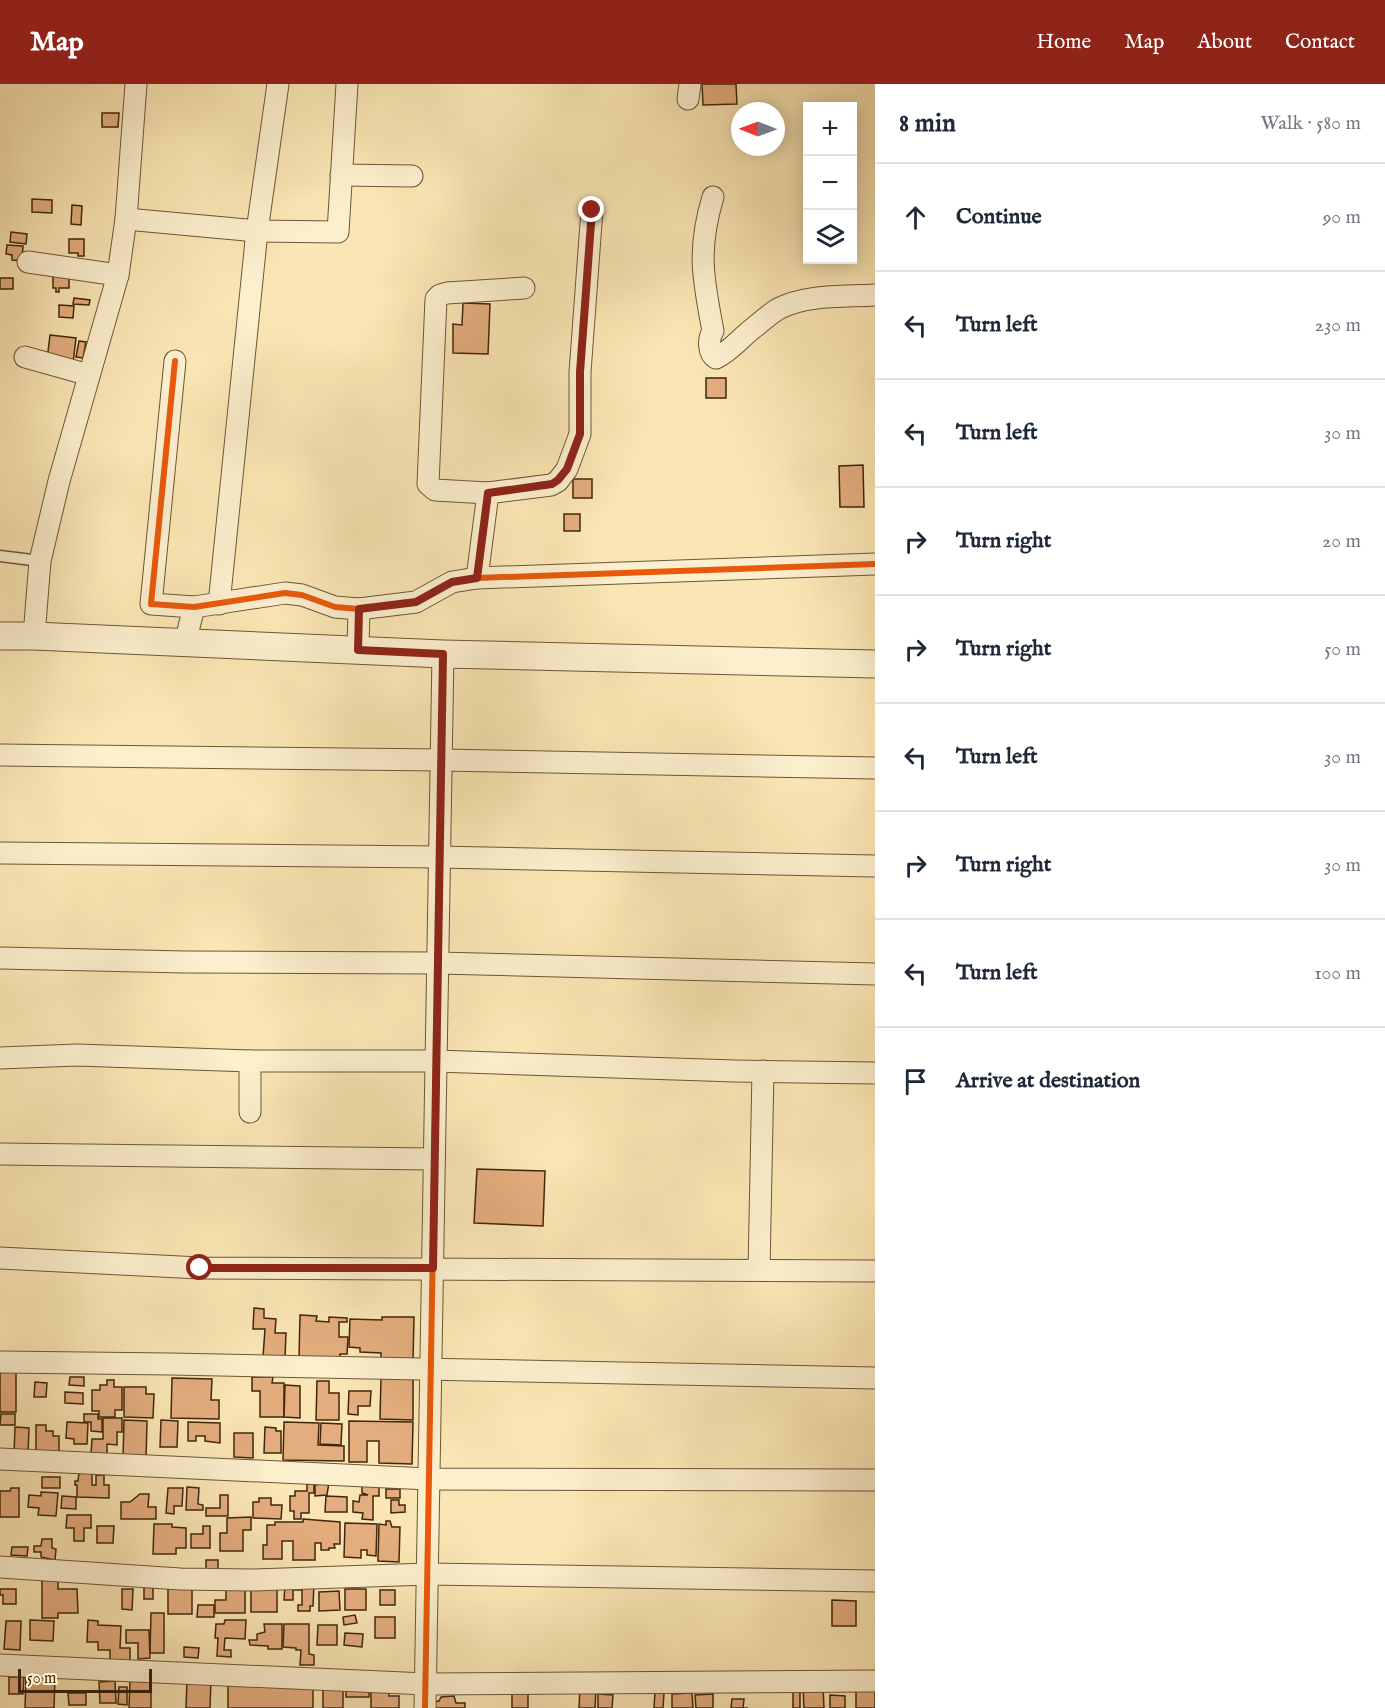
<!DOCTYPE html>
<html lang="en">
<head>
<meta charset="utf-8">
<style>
	:root { --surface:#fff; --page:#f2f2f3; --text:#1f2937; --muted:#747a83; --line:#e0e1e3; --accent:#8f2418 }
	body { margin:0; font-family:"IM FELL English",serif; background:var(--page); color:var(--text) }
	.controls { position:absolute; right:18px; top:18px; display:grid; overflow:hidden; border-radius:0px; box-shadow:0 3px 15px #0003 }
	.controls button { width:54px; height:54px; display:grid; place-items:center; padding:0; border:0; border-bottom:2px solid var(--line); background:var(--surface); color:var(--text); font:30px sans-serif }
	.compass { position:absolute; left:731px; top:18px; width:54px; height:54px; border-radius:50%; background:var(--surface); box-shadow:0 3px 15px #0003; rotate:271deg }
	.scale { position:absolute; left:18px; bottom:15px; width:134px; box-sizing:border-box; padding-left:6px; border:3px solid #40260a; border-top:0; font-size:16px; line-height:21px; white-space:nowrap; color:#40260a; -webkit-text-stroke:4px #fcefce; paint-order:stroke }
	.stop { position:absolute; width:18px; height:18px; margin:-14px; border:4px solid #8f2418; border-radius:50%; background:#fff }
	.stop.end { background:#8f2418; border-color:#fff; box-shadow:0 2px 6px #0008 }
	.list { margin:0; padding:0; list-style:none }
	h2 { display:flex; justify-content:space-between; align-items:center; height:78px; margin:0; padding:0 24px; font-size:26px }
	h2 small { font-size:20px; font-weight:400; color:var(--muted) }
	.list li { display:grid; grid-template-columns:39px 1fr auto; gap:18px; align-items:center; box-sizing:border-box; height:108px; padding:0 24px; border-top:2px solid var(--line) }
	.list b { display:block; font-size:22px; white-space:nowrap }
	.list em { font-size:20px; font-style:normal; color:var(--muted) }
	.icon { flex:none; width:33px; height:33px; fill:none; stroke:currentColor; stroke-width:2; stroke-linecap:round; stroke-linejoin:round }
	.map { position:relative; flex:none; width:875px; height:1624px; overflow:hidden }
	header { display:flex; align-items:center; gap:36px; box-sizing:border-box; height:84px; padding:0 30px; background:var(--accent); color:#fff }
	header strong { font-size:28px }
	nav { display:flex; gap:33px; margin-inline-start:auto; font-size:21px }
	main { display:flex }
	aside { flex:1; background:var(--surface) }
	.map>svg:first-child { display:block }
</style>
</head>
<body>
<header>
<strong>Map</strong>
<nav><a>Home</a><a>Map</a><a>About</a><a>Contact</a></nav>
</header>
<main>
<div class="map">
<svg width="875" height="1624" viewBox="0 0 875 1624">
	<rect width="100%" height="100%" fill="#fae6b4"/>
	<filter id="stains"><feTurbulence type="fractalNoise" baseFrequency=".00333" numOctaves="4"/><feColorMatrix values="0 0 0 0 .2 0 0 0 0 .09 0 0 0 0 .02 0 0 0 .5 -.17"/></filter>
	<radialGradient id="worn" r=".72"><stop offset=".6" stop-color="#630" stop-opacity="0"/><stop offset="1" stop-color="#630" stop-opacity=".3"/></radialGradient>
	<g fill="#e4ad7e" stroke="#40260a" stroke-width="1.5">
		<polygon points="702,0 736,0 737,20 703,21"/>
		<polygon points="102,29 119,29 118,43 102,43"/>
		<polygon points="32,115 52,116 52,129 32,128"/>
		<polygon points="72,121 82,122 81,141 71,140"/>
		<polygon points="11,148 27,150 26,160 10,158"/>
		<polygon points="69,155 84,155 84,172 78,172 78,169 69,169"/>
		<polygon points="7,161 23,162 22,177 12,176 12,171 6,170"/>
		<polygon points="53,192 69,192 69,204 59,204 59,208 56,208 56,204 53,204"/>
		<rect x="0" y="194" width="13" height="11"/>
		<polygon points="74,214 90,216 89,221 73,220"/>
		<polygon points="463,219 490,220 488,270 453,269 453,240 462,241"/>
		<polygon points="59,221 74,222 73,234 59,233"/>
		<polygon points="50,251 76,254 73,279 47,276"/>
		<polygon points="79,257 86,258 83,274 76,273"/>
		<rect x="706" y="294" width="20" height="20"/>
		<polygon points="863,381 864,423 840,423 839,382"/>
		<rect x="573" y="395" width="19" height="19"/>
		<rect x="564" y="430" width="16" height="17"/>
		<polygon points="477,1085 545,1087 543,1142 474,1139"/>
		<polygon points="254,1224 264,1225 264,1234 276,1235 275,1249 286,1249 285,1274 263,1273 265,1245 253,1245"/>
		<polygon points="300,1231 317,1232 316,1237 329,1238 329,1233 347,1234 347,1238 339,1238 339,1253 348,1253 347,1270 340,1270 340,1276 299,1274"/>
		<polygon points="382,1233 414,1233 413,1277 381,1276 381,1269 360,1268 360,1264 349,1263 350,1235 382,1236"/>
		<rect x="0" y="1287" width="16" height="41"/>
		<polygon points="70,1293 84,1293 84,1302 69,1301"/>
		<polygon points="252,1293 273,1293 272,1299 284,1299 284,1333 260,1333 260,1307 252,1307"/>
		<polygon points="172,1294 212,1295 211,1316 219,1316 219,1335 171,1334"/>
		<polygon points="381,1294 413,1295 413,1336 380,1335"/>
		<polygon points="107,1296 114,1296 114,1303 122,1303 122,1326 115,1326 115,1333 99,1333 99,1327 92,1327 92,1306 100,1306 100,1301 107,1301"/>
		<polygon points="317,1297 329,1297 329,1309 339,1309 339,1336 316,1336"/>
		<polygon points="35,1298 47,1299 46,1313 34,1313"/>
		<polygon points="285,1301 300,1302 300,1334 284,1333"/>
		<polygon points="124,1303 146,1303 146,1310 154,1310 153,1334 124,1333"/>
		<polygon points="349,1307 371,1307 370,1322 358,1322 358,1331 348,1330"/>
		<polygon points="65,1308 83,1309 83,1320 65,1319"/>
		<polygon points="1,1330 15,1330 15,1341 0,1341"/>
		<polygon points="84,1330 98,1330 98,1335 102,1335 102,1348 91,1347 91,1338 84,1338"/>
		<polygon points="103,1334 122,1334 122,1348 117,1348 117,1361 107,1360 107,1372 91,1371 92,1355 103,1355"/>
		<polygon points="124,1336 147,1337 146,1375 123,1374"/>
		<polygon points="161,1336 178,1337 177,1363 160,1363"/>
		<polygon points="349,1337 413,1338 412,1380 379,1379 379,1357 367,1357 367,1378 349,1378"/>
		<polygon points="67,1338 88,1339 87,1360 74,1360 74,1355 66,1354"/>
		<polygon points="188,1338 220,1339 220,1359 205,1357 205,1352 196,1352 196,1357 188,1357"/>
		<polygon points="284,1338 319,1339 318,1361 344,1362 344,1377 283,1376"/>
		<polygon points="321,1339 342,1340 341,1361 320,1360"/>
		<polygon points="36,1341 46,1341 46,1347 53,1347 53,1352 59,1352 59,1373 36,1372"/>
		<polygon points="15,1343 29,1344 28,1370 14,1370"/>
		<polygon points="265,1343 276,1344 276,1347 281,1347 281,1369 264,1369"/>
		<polygon points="234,1349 253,1349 253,1374 234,1373"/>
		<polygon points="79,1388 92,1388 92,1401 96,1401 96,1391 104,1391 104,1401 109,1401 109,1414 77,1413 77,1401 75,1401 75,1397 78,1397"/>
		<rect x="42" y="1393" width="18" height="11"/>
		<polygon points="329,1398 327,1411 315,1412 315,1401"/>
		<polygon points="307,1400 314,1400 314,1409 309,1409 309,1429 301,1429 301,1435 294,1435 294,1427 290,1427 290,1412 295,1412 295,1407 307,1407"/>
		<polygon points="362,1400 379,1400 379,1412 373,1412 373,1436 362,1435 363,1429 353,1428 353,1417 359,1418 360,1411 368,1411 362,1409"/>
		<polygon points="187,1403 199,1404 198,1420 203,1421 203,1426 186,1426"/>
		<polygon points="11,1404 19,1404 19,1433 0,1433 0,1407 10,1407"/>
		<polygon points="168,1404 183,1404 182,1422 174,1422 174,1430 166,1429"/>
		<rect x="386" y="1405" width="14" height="9"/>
		<polygon points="41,1408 58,1409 56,1432 38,1431 39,1424 28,1423 29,1411 41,1412"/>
		<polygon points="140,1410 149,1410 148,1423 156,1423 156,1435 121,1435 121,1418 130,1418"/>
		<polygon points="220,1411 228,1411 228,1432 206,1432 206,1424 220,1424"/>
		<polygon points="62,1412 76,1413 76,1425 61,1424"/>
		<polygon points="326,1412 347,1413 347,1428 325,1428"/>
		<polygon points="259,1414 271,1414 271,1421 282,1421 281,1435 253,1434 253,1418 259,1418"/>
		<polygon points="391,1416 399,1416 399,1421 405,1421 405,1428 391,1429"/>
		<polygon points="67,1431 91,1431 91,1444 84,1444 84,1457 74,1457 74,1444 66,1444"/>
		<polygon points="251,1433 251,1446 243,1446 243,1467 220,1467 220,1449 227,1449 227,1434"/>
		<polygon points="303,1435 340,1438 340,1460 334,1460 335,1464 329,1464 329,1466 321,1466 321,1459 315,1459 315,1476 293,1476 293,1457 282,1457 282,1475 263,1475 263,1461 267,1461 267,1441 275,1441 275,1438 303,1438"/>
		<polygon points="386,1437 390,1437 392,1443 400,1443 399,1478 378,1477 379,1440 386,1441"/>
		<polygon points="345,1439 377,1440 376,1472 367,1471 367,1466 361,1466 361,1474 344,1473"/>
		<polygon points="154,1440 172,1440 172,1443 186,1444 186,1464 176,1464 176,1470 153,1470"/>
		<polygon points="97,1442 114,1442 113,1459 97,1459"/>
		<polygon points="203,1442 210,1442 210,1464 191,1464 191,1450 203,1450"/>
		<polygon points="42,1455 52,1455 52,1464 56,1465 55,1476 41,1473 41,1468 34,1468 34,1462 41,1462"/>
		<polygon points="12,1463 28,1463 27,1472 11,1471"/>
		<rect x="206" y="1476" width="12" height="10"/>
		<polygon points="42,1491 58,1491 58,1505 77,1505 78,1529 58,1529 58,1534 42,1534"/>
		<polygon points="294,1498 314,1499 313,1522 310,1522 310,1527 298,1527 298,1521 302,1521 302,1506 294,1506"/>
		<polygon points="251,1500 277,1501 277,1528 251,1528"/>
		<polygon points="226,1501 245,1501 245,1529 215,1529 215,1516 226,1516"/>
		<polygon points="285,1501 293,1501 293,1516 284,1516"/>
		<rect x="144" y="1502" width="9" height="13"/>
		<rect x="168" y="1502" width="24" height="28"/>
		<polygon points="0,1505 16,1505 16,1520 3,1520 3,1511 0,1511"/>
		<polygon points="122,1505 133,1505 132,1526 122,1525"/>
		<rect x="345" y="1505" width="21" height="21"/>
		<rect x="380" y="1506" width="15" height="15"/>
		<polygon points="339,1507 340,1526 319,1527 319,1508"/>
		<polygon points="832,1516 856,1517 856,1542 832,1542"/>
		<polygon points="198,1521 214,1521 214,1533 197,1533"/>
		<polygon points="151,1529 164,1529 164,1569 150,1569"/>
		<polygon points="355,1531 357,1539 344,1541 343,1533"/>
		<rect x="375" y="1533" width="20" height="21"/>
		<polygon points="30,1536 54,1537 53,1557 30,1556"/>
		<polygon points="88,1536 98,1537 98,1541 121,1542 120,1564 130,1564 130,1577 110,1576 110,1566 98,1566 98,1558 87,1558"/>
		<polygon points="225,1536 246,1536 245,1555 225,1554 224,1566 231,1566 231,1573 217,1572 218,1554 215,1554 216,1540 224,1540"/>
		<polygon points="6,1537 21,1537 20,1566 4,1565"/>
		<polygon points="264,1540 282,1540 282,1565 268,1565 268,1562 250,1561 249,1556 257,1556 257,1550 265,1548"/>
		<polygon points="284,1540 309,1540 309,1570 314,1571 314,1581 300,1581 301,1566 296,1566 296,1564 283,1563"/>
		<polygon points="318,1541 337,1541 337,1561 317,1561"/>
		<polygon points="126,1546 149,1546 150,1574 138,1575 138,1559 126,1559"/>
		<polygon points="345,1549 363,1550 362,1563 344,1561"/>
		<polygon points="184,1563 199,1564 198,1574 184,1573"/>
		<polygon points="9,1593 24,1593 23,1610 9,1610"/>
		<polygon points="26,1593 55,1594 54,1624 25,1624"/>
		<polygon points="187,1595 211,1596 210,1624 186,1624"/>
		<polygon points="115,1597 116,1619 100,1619 99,1598"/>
		<polygon points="130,1597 151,1598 151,1624 129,1624"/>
		<polygon points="228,1599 313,1600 313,1624 228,1624"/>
		<polygon points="346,1601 369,1602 369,1613 346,1613"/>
		<rect x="856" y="1601" width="19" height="23"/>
		<polygon points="823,1602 824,1624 804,1624 803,1603"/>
		<polygon points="119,1603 127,1603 127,1621 118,1620"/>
		<rect x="323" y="1603" width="20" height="21"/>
		<polygon points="371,1603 389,1603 389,1612 399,1612 399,1624 371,1624"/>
		<polygon points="580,1604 596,1604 595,1624 579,1624"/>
		<rect x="793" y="1604" width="7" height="20"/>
		<rect x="512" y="1605" width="16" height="19"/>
		<polygon points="655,1608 664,1609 663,1624 654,1624"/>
		<polygon points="68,1609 86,1609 86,1621 69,1621"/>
		<polygon points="692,1609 693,1624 672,1624 672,1610"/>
		<polygon points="598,1610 613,1611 612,1624 598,1624"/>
		<polygon points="713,1610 713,1624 696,1624 695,1611"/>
		<polygon points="830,1611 845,1612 845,1624 830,1624"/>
		<polygon points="454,1612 456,1619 465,1619 465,1624 429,1624 429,1618 439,1617 441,1613"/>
		<polygon points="732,1615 744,1615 743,1624 748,1624 731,1624"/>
	</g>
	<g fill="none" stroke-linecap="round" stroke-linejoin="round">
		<g stroke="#6e5634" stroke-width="13">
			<polyline id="service" points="0,472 40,477"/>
		</g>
		<g stroke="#6e5634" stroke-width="23">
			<g id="minor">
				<polyline points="688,15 690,0"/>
				<polyline points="341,91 412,92"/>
				<path d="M713,113C697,166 703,195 713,247C708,255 708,269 716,274C731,267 742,252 756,242C763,236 770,230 778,225C806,210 844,213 875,211"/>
				<polyline points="126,135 257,147 338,148 347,0"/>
				<polyline points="28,178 118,191"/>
				<polyline points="25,273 89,291"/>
				<polyline points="175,277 151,520 194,523 285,509 302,511 335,523 359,525 416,518 452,498 477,494 875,480"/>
				<polyline points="488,409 435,406 428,400 436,215 440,211 447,209 524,204"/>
				<polyline points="477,494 488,409 551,401 558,397 567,385 580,350 580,288 592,126"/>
				<polyline points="219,520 257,147 278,0"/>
				<polyline points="34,552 40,477 59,397 118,191 126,135 136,0"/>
				<polyline points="185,559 194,523"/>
				<polyline points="358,566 359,525"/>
				<polyline points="0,671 441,676 875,684"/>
				<polyline points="0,769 439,773 875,782"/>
				<polyline points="0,874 185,878 438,879 875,890"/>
				<polyline points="0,974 77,971 250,977 436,977 735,987 875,989"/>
				<polyline points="250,1028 250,977"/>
				<polyline points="0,1070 434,1075"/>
				<polyline points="0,1174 200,1184 875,1187"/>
				<polyline points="759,1186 763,987"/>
				<polyline points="0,1278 171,1280 875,1294"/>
				<polyline points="0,1375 429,1395 875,1396"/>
				<polyline points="0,1483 180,1495 251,1496 428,1490 875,1497"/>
				<polyline points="0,1581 426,1600 875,1597"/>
				<polyline points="425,1624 443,570"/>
			</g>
		</g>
		<g stroke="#6e5634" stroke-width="29">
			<polyline id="tertiary" points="0,552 34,552 443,570 875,580"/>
		</g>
		<use href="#service" stroke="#fcefce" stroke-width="10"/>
		<use href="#minor" stroke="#fcefce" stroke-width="21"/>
		<use href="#tertiary" stroke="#fcefce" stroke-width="27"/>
		<g stroke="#fcefce" stroke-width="10">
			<g id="cycleway">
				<polyline points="175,277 151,520 194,523 285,509 302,511 335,523 359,525 416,518 452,498 477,494 875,480"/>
				<polyline points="425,1624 443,570"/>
			</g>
		</g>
		<use href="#cycleway" stroke="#e8590c" stroke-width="6"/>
	</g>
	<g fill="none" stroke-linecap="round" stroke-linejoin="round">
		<polyline stroke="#8f2418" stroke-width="8" points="200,1184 433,1184 443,570 358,566 359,525 416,518 452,498 477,494 488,409 552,400 558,396 567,385 580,350 580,288 592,126"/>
	</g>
	<rect width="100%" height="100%" filter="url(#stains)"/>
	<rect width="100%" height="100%" fill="url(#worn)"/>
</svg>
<div class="controls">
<button>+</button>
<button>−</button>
<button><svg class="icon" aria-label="layers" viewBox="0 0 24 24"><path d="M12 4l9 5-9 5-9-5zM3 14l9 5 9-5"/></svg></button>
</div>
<svg class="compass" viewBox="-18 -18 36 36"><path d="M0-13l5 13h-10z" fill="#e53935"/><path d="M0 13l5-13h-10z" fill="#747a83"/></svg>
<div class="scale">50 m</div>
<div class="stop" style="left:200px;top:1184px"></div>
<div class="stop end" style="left:592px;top:126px"></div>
</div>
<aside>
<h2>8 min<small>Walk · 580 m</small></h2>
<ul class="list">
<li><svg class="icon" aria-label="ahead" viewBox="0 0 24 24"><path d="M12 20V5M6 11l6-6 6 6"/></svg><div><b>Continue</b></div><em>90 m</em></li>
<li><svg class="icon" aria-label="left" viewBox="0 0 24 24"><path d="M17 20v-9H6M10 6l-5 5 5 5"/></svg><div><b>Turn left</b></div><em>230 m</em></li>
<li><svg class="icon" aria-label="left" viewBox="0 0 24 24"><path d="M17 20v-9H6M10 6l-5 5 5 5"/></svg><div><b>Turn left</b></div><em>30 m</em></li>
<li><svg class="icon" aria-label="right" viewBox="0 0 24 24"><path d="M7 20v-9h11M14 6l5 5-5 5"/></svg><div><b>Turn right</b></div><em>20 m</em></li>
<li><svg class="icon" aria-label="right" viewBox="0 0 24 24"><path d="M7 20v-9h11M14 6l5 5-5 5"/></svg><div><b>Turn right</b></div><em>50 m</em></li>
<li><svg class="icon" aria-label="left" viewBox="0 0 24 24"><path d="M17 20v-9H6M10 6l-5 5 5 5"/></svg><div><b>Turn left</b></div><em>30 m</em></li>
<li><svg class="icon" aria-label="right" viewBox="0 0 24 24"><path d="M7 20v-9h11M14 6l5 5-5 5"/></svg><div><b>Turn right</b></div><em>30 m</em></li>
<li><svg class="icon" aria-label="left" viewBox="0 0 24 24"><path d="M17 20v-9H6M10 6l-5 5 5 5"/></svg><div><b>Turn left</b></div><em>100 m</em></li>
<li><svg class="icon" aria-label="arrive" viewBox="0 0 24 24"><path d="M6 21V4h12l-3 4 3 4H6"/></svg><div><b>Arrive at destination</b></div></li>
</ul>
</aside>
</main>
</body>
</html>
